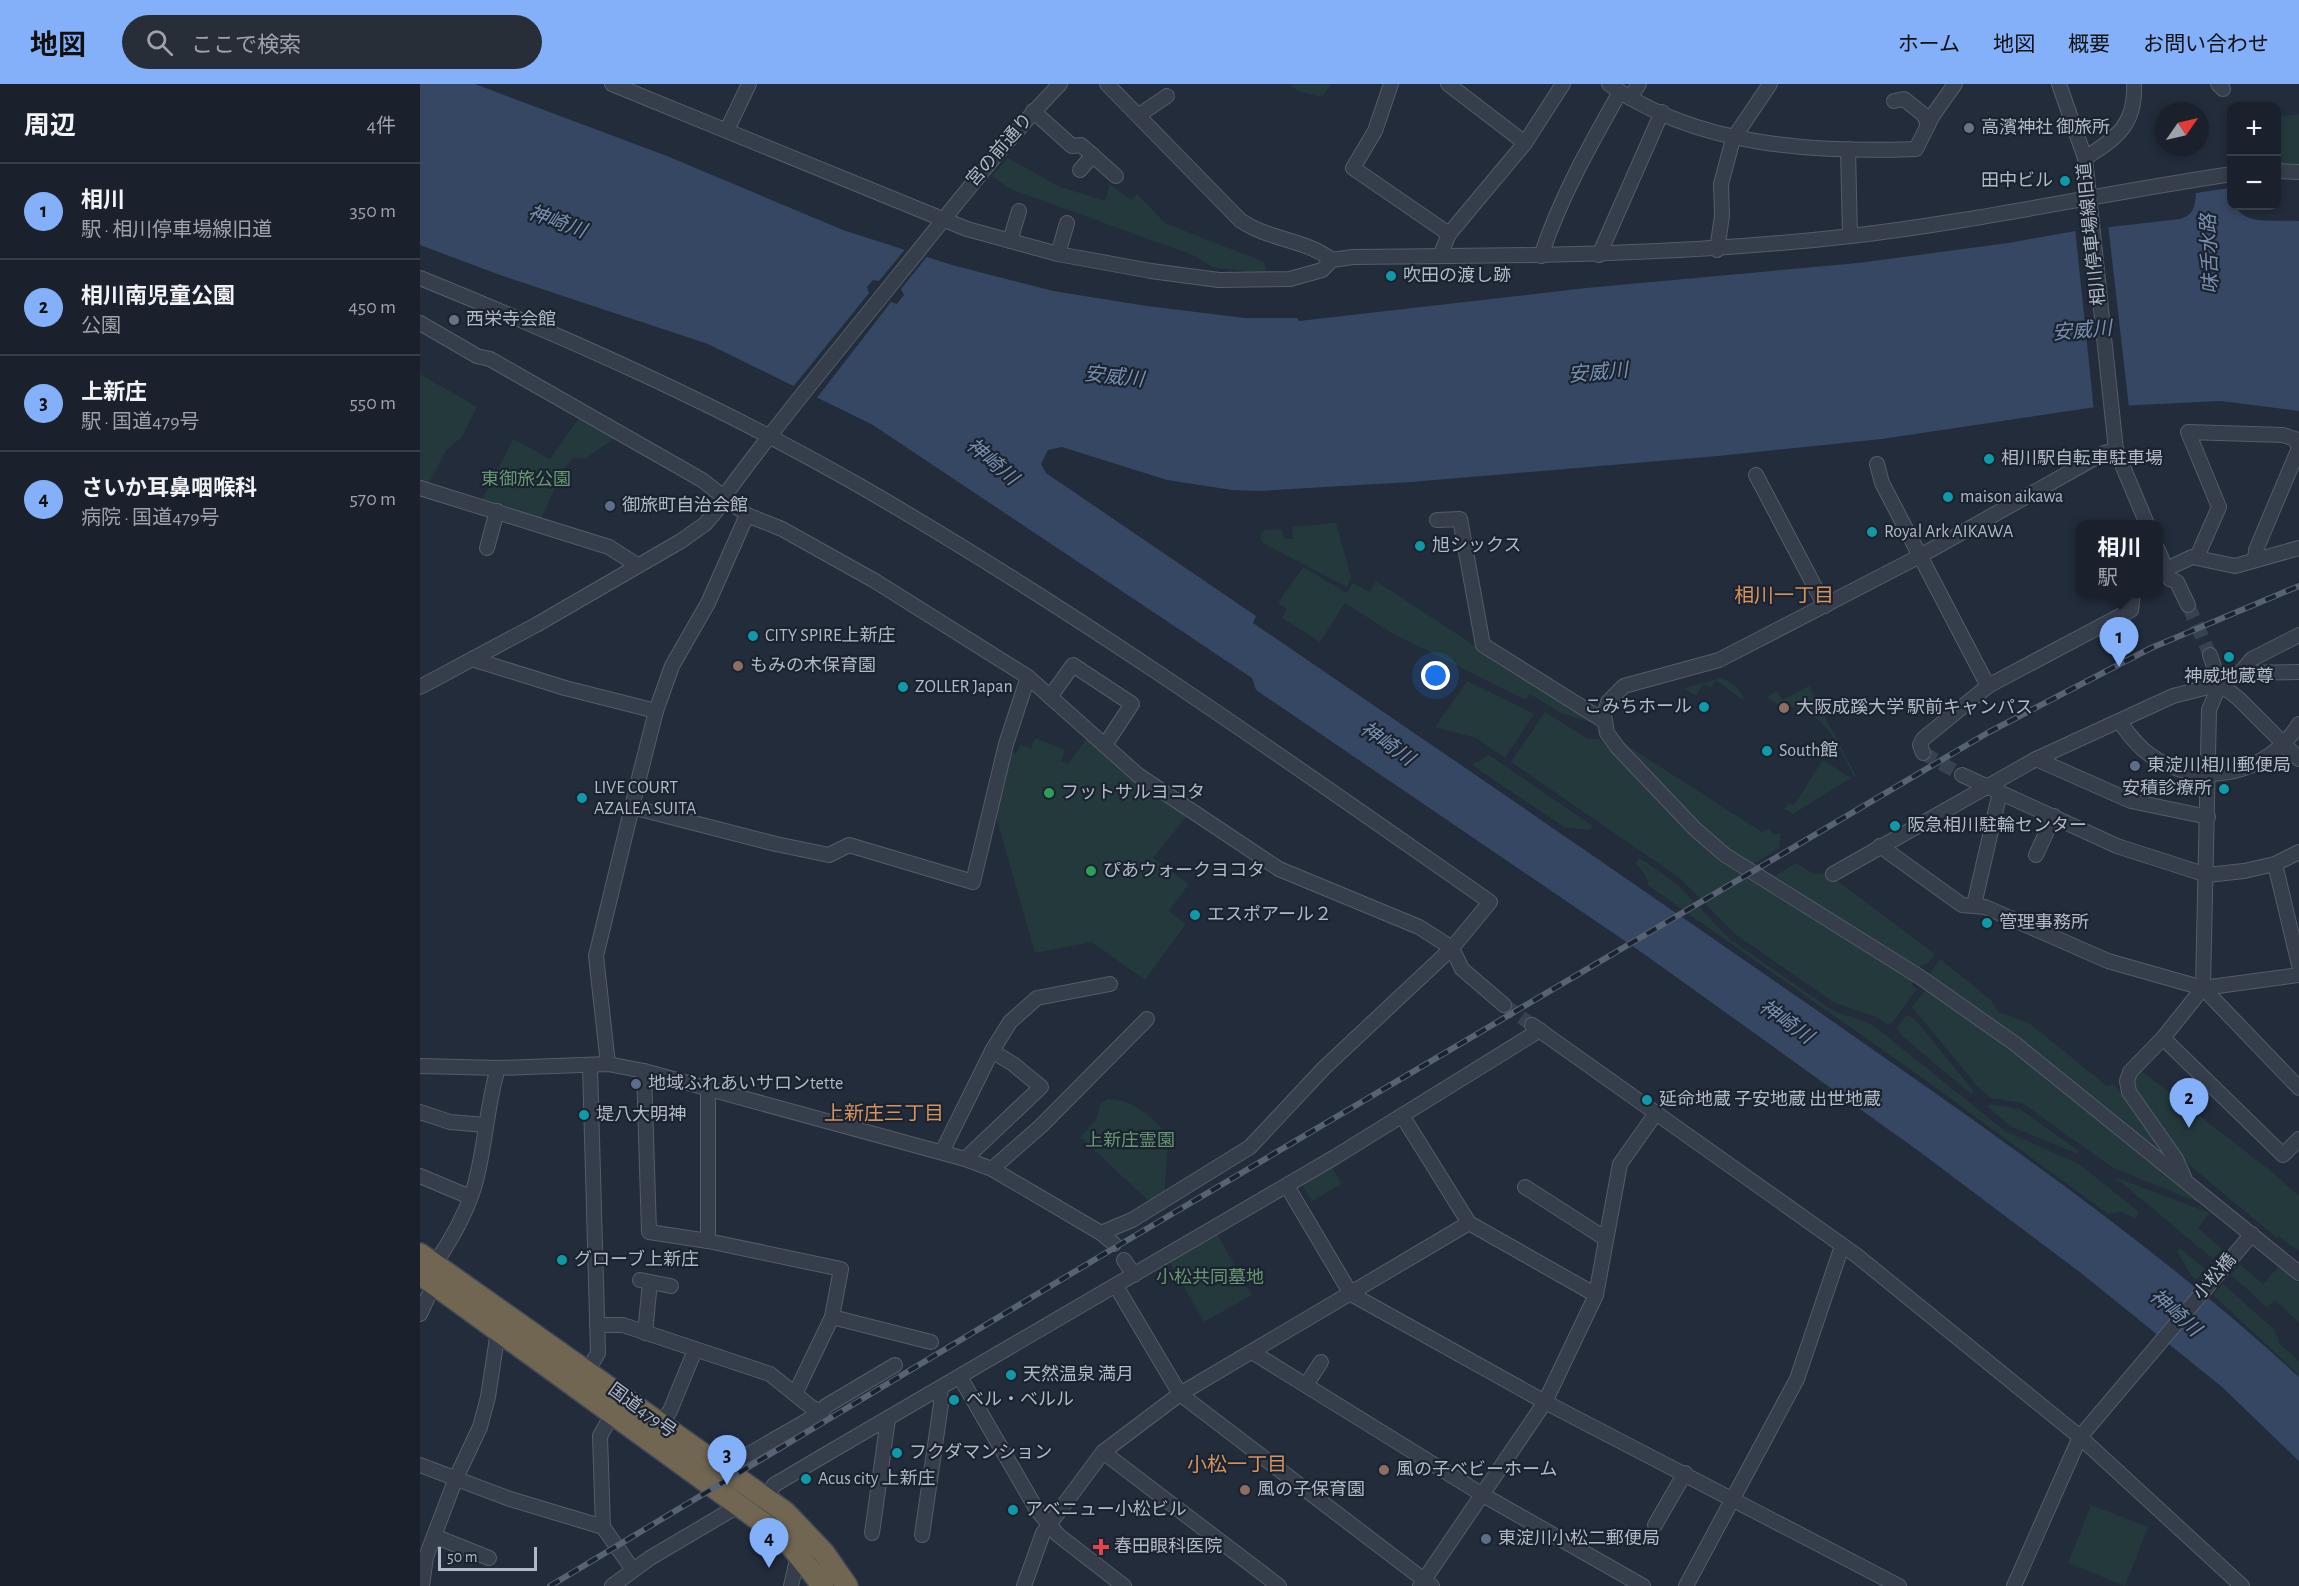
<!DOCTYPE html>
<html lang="ja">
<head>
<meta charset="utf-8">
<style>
	:root { --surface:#1a212c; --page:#272e38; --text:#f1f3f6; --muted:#9fa3a9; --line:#383e48; --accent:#84b0f9 }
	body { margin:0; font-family:"Alegreya Sans","Noto Sans JP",sans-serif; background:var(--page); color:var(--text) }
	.controls { position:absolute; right:18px; top:18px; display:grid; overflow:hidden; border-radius:12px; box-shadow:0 3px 9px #0003 }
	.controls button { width:54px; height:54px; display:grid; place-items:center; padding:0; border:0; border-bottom:2px solid var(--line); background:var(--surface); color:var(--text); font:30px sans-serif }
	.compass { position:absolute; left:1735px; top:18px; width:54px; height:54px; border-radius:50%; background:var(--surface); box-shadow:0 3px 9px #0003; rotate:56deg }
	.scale { position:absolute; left:18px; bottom:15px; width:99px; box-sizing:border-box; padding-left:6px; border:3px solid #b1b9c7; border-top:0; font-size:16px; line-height:21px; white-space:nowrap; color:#b1b9c7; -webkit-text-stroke:4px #1b2330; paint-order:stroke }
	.you { position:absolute; left:1016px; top:592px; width:21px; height:21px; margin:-15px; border:4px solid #fff; border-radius:50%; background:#1a73e8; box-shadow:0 0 0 9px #1a73e833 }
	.badge { display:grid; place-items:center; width:39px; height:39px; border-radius:50%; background:var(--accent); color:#111; font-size:20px; font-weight:700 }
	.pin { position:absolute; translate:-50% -50px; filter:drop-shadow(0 2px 3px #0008) }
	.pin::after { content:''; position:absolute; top:32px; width:21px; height:18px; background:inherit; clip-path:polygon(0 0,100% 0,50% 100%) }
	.popup { position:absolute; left:1656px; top:436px; width:87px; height:78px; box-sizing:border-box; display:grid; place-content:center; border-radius:12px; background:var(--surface); filter:drop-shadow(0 2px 4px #0005); font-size:20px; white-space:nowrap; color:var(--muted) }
	.popup b { font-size:22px; color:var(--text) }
	.popup::after { content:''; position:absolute; left:50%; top:100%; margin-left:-12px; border:12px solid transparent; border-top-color:var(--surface) }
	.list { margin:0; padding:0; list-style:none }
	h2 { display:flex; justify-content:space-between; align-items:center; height:78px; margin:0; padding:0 24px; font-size:26px }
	h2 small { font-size:20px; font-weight:400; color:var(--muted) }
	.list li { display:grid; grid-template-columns:39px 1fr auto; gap:18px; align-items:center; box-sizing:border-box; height:96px; padding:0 24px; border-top:2px solid var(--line) }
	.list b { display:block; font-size:22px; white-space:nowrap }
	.list p { margin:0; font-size:20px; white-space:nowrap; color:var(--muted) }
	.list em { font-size:20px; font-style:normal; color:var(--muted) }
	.icon { flex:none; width:33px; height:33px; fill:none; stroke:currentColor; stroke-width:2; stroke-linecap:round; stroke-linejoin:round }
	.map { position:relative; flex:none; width:1879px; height:1502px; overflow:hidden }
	header { display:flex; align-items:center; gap:36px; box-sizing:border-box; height:84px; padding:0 30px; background:var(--accent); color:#111 }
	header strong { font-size:28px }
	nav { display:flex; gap:33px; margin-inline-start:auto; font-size:21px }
	.search { width:420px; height:54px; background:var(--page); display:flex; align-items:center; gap:15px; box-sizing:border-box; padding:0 21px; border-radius:33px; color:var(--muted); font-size:22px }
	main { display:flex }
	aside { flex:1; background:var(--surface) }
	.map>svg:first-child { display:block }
</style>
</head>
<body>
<header>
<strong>地図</strong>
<div class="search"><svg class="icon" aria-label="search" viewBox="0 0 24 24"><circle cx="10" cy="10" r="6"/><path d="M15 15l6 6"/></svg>ここで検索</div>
<nav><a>ホーム</a><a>地図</a><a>概要</a><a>お問い合わせ</a></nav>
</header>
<main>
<aside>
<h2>周辺<small>4件</small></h2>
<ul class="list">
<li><span class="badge">1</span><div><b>相川</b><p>駅 · 相川停車場線旧道</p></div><em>350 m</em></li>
<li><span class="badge">2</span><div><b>相川南児童公園</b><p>公園</p></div><em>450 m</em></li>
<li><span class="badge">3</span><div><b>上新庄</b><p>駅 · 国道479号</p></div><em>550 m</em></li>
<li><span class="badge">4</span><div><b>さいか耳鼻咽喉科</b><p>病院 · 国道479号</p></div><em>570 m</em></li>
</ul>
</aside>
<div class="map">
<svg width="1879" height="1502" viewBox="0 0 1879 1502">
	<rect width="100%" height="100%" fill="#222c3b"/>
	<g fill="#24393c">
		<polygon points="868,0 911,0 902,13 878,7"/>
		<polygon points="1879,30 1879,81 1857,81 1856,33"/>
		<polygon points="588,74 638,102 685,117 690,100 711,116 717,110 745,139 844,178 847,190 792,183 775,172 588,104 572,92"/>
		<polygon points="0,290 57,323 42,353 26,366 9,399 0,397"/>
		<polygon points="159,334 195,354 165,375 153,374 144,385 120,437 62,416 93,355 130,375"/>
		<polygon points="916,439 931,493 927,503 843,459 840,454 844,446 862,445 864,455 873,455 872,443"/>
		<polygon points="883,483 927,509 933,499 949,508 956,497 1171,638 1141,629 1110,610 1106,616 970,548 925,519 900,558 862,534 867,525 858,519"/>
		<path d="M1298,595C1310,594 1321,605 1324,617L1296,596L1291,604L1283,600L1276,612L1264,604Z"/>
		<polygon points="1047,597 1114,630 1085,674 1056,654 1015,643"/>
		<path d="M1389,602L1436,692L1434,693C1421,667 1410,638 1382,626C1370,621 1357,623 1347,613L1357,607L1362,616Z"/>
		<polygon points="1125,628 1168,655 1179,655 1300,778 1493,897 1491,901 1497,905 1472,939 1467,940 1456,933 1413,918 1315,850 1261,795 1091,678"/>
		<polygon points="668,653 711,695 767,732 733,774 769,800 749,827 766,840 725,896 672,858 615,869 575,729 589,667 596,670 600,661 611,664 615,654 645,666 641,677 648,680"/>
		<path d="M1208,662L1342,748L1349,744L1353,750H1361L1359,764L1332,781C1284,750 1242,707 1208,662Z"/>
		<polygon points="1069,671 1173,742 1170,746 1144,743 1052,681"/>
		<polygon points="1403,676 1431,694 1373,730 1364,725 1369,719 1374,721"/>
		<polygon points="1220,774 1257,800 1311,856 1412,926 1453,941 1585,1047 1659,1080 1719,1128 1715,1134 1700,1128 1688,1130 1501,993 1229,802 1225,791 1215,778"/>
		<polygon points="1376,779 1394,790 1407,789 1515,870 1508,879 1499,883 1354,792"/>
		<polygon points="1520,875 1571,916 1578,928 1609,939 1687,1002 1694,1000 1743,1068 1598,952 1509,890"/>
		<polygon points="1506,905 1589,964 1780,1119 1693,1084 1602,1019 1571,1014 1559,1004 1492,923"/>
		<polygon points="1487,931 1495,935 1554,1008 1551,1010 1480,950 1477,944"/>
		<polygon points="1720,986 1852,1088 1879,1112 1879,1167 1859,1153 1857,1154 1769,1081 1716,1007 1714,992"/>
		<path d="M687,1015C714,1015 732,1033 749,1052L744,1110L731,1119L660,1053L677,1034L680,1020Z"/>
		<polygon points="1570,1020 1600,1025 1659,1067 1658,1070 1590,1042 1568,1023"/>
		<polygon points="912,1083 922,1100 892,1117 883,1103 886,1098"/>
		<polygon points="1695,1093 1790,1129 1778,1144 1802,1165 1793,1175"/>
		<polygon points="797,1150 832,1211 784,1238 749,1177"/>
		<path d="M1760,1164L1785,1185L1776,1196C1767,1189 1764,1177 1757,1167Z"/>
		<polygon points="1820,1180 1843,1200 1859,1182 1879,1199 1879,1239 1855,1216 1847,1223 1811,1191"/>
		<polygon points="1803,1200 1855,1246 1860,1260 1879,1277 1879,1291 1793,1211"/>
		<polygon points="1671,1421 1728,1443 1705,1502 1648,1479"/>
	</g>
	<path fill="#354763" d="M0,0H55L247,72L423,146L532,181L633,207L727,222L825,234H877L879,237L1166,204L1438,179L1588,159L1655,147L1760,135C1774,131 1775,122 1776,109L1809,104C1817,145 1842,135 1879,137V327L1801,317L1676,323L1462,355L1298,372L991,398L839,407L812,406L747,396L642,363L628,366L621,380L626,389L836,532L833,539C1024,669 1215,800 1405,932C1568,1046 1732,1158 1879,1293V1377L1802,1303L1661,1189L1500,1068L1224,870L836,606L832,594L453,341L288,260L80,191L0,161Z"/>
	<g fill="#222c3b">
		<polygon points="1688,140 1709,324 1674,327 1655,144"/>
		<polygon points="487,163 509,170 481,205 484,211 477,220 471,218 396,315 373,303 449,209 447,203 453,196 459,197"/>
	</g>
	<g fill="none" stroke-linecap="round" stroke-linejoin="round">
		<g stroke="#374150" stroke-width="14" stroke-dasharray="14 7" stroke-linecap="butt">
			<polyline points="1768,521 1790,571"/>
			<polyline points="1503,669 1542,691"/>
			<polyline points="1084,921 1112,941"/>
		</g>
		<g stroke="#545c69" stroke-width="16">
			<g id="minor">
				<path d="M192,0L547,145L638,170L731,187L799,196L870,195L902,186L912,176L933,173C1100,172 1266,171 1431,152C1559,137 1684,109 1812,90"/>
				<path d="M687,0L820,136C848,156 885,155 912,176"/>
				<polyline points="971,0 955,47 933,84 1029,150"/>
				<polyline points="1028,0 1105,59"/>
				<path d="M1189,0C1275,62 1394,69 1496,65L1513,31L1535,0"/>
				<polyline points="1639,0 1665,74 1696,366 1727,440"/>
				<polyline points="1798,0 1803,5"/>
				<polyline points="1210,14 1219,0"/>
				<polyline points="1474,17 1484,15 1504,31 1508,41"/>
				<polyline points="613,27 652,62 661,61 696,92"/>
				<polyline points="719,31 747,12"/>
				<polyline points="307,46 329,0"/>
				<polyline points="1428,65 1430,152"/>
				<path d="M1665,74C1697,54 1716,40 1714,0"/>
				<polyline points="660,86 673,71"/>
				<polyline points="1856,87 1879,88"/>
				<polyline points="590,157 599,127"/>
				<polyline points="1297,166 1302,132 1301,100 1313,55 1350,0"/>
				<polyline points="638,170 647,139"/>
				<polyline points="1179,171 1242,28"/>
				<polyline points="1020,172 1029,150 1105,59 1143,0"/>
				<path d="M1121,172C1140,114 1170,61 1200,8"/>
				<path d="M0,194C150,255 299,321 440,402C658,528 864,674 1070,818L1032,864L904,984L830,1063L712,1136L681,1149L572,1085L545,1075L224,987L188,980L78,984L0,982"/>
				<polyline points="0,239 57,272 70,275 282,396 327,431 362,445 455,497 608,593 718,691 859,785 999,843 1032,864 1042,885 1084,921"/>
				<polyline points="1696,366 1684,369 1500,472 1299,576 1204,602 1188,618 1184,631 1187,649 1198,664 1275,745 1305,771 1500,893 1594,959 1879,1189"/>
				<polyline points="1457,380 1462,399 1568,602"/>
				<polyline points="1336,391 1405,522"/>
				<polyline points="0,404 189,463 217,481"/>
				<polyline points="1017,436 1040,435 1063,561 1184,637"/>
				<polyline points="67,464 77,427"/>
				<polyline points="1738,466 1750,495 1757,498 1768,521"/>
				<polyline points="1777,473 1799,423 1768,348 1863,351 1875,355 1879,364"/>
				<polyline points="1835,476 1836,466 1879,364"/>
				<polyline points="1738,489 1772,473 1815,482 1879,464"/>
				<polyline points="52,575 145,604 236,627"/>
				<polyline points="1820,589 1832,575 1879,551"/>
				<polyline points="1800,600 1819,615 1879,675"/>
				<path d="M0,603L116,541L261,457L285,440L307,414L308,407C362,333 421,263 478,192C531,127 581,61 640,0"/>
				<polyline points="630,613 653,581 712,620 685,661"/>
				<path d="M1699,637C1708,649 1717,662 1730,671C1780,706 1847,691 1879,640"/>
				<polyline points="1503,669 1500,661 1503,655 1568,602 1711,526 1713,510"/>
				<polyline points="1616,675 1711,717 1788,733"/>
				<polyline points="1542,691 1697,762 1787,791 1824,787 1855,780 1879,768"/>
				<polyline points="212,723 356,760 409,771 429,761 553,798 586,660 608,593"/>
				<polyline points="1460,762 1542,821 1565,823 1688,877 1783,904 1879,891"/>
				<polyline points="1616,771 1634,732"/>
				<polyline points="1855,780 1879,881"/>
				<polyline points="1413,790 1616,675 1753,612 1800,600 1820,589 1879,588"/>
				<polyline points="1554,821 1580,708"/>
				<polyline points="1783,904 1879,1004"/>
				<polyline points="1112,941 1436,1171 1660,1353 1822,1502"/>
				<polyline points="1743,954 1863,1071 1879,1055"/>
				<polyline points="188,980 176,872 218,698 236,627 252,582 288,519 327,431"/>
				<polyline points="224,987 229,1148 288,1157 421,1185 412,1233 375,1310"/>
				<polyline points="288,1004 288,1157"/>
				<polyline points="0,1028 30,1038 65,1041"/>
				<polyline points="983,1033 1049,1139 1176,1211"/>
				<polyline points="522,1068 572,967 590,938 617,914 690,900"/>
				<polyline points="545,1075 621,1003 593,980 572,967"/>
				<polyline points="572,1085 621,1042 727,935"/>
				<polyline points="0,1092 50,1113"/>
				<polyline points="1764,1093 1756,1075 1709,1008 1707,997 1710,988 1743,954 1783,904 1789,626 1800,600 1790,571"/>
				<polyline points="867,1102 931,1210 1125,1318 1479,1502"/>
				<polyline points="1105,1103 1186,1155"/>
				<polyline points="681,1149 694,1160"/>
				<polyline points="704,1176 714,1191"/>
				<path d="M14,1181C30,1158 44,1133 53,1107C65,1070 66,1023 78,984"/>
				<polyline points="220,1196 251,1202"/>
				<polyline points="696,1202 760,1310 1012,1502"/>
				<polyline points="0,1230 14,1200"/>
				<polyline points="412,1233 511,1258"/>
				<polyline points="177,1241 203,1241 350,1290 391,1323 402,1328 303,1385"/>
				<polyline points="225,1249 230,1198"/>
				<polyline points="832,1268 1063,1411 1223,1502"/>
				<polyline points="167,1288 178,1269 170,982"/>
				<polyline points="540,1293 617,1426 638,1451 704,1502"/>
				<polyline points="886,1301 901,1278"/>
				<polyline points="402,1328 406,1322 475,1281"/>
				<polyline points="240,1340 250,1327 275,1266"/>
				<polyline points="683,1368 859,1502"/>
				<polyline points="0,1381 90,1415 183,1443 180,1352 193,1329"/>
				<polyline points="346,1415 354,1401 403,1372 915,1073 1120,946"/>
				<polyline points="1235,1441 1265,1389"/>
				<polyline points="183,1443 213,1486"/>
				<polyline points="452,1449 468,1335"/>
				<polyline points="502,1451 521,1320 520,1304"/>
				<polyline points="14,1452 69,1474"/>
				<polyline points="2,1502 6,1473 36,1394 60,1343 68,1313 78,1247"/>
				<polyline points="192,1502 230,1474 318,1422"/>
				<polyline points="371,1502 378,1471"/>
				<polyline points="604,1502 623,1449 683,1368 760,1310 1049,1139"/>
				<polyline points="1000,1502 1125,1318 1176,1211 1200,1080 1236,1029"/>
				<polyline points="1266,1502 1377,1295 1422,1162"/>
				<polyline points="1594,1502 1660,1353 1832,1150"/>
			</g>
		</g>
		<g stroke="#414956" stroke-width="24">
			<g id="highway">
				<polyline points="0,1170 365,1428 404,1469 427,1502"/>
				<polyline points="0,1190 350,1444 371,1462 403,1502"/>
			</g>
		</g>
		<use href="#minor" stroke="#363e4b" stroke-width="14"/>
		<use href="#highway" stroke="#716652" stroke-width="21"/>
		<g stroke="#576272" stroke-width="6">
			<polyline id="rail" points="130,1502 684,1170 1569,648 1731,564 1879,502"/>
		</g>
		<use href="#rail" stroke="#1b2330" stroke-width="4" stroke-dasharray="11" stroke-linecap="butt"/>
	</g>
	<g fill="#6b7280" stroke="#1b2330" stroke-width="2">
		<circle cx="1549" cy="44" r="6"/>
		<circle cx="34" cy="236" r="6"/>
	</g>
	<g fill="#0f9aa8" stroke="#1b2330" stroke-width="2">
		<circle cx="1645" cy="97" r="6"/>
		<circle cx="971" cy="192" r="6"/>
		<circle cx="1569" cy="375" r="6"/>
		<circle cx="1528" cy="413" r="6"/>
		<circle cx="1452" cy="448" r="6"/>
		<circle cx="1000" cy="462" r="6"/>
		<circle cx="333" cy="552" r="6"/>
		<circle cx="1809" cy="573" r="6"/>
		<circle cx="483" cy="603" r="6"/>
		<circle cx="1284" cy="623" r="6"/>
		<circle cx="1347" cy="667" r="6"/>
		<circle cx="1804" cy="705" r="6"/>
		<circle cx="162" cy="714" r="6"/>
		<circle cx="1475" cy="742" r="6"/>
		<circle cx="775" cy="831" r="6"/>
		<circle cx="1567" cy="839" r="6"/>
		<circle cx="1227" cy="1016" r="6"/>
		<circle cx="164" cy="1031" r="6"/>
		<circle cx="142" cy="1176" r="6"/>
		<circle cx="591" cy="1291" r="6"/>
		<circle cx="534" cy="1316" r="6"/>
		<circle cx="477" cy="1369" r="6"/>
		<circle cx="386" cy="1395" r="6"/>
		<circle cx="593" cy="1426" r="6"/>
	</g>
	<g fill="#5c6f8a" stroke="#1b2330" stroke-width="2">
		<circle cx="190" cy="422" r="6"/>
		<circle cx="1715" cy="682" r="6"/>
		<circle cx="216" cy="1000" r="6"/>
		<circle cx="1066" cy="1455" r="6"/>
	</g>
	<g fill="#8d6e63" stroke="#1b2330" stroke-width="2">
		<circle cx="318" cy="582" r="6"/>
		<circle cx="1364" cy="624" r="6"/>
		<circle cx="964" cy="1386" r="6"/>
		<circle cx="825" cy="1406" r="6"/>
	</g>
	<g fill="#2e9e5b" stroke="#1b2330" stroke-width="2">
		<circle cx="629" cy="709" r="6"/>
		<circle cx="671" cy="787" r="6"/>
	</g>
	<path fill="#e0444e" stroke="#1b2330" stroke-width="2" d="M678 1454h6v6h6v6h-6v6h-6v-6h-6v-6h6z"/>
	<g text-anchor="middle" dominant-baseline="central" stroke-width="4.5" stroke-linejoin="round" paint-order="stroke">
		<g font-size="18" fill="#b1b9c7" stroke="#1b2330" text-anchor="start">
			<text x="1561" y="44">高濱神社 御旅所</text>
			<text x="1633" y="97" text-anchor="end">田中ビル</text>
			<text x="983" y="192">吹田の渡し跡</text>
			<text x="46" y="236">西栄寺会館</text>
			<text x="1581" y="375">相川駅自転車駐車場</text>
			<text x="1540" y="413">maison aikawa</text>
			<text x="202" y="422">御旅町自治会館</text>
			<text x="1464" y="448">Royal Ark AIKAWA</text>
			<text x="1012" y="462">旭シックス</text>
			<text x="345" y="552">CITY SPIRE上新庄</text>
			<text x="330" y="582">もみの木保育園</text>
			<text x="1809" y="593" text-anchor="middle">神威地蔵尊</text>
			<text x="495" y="603">ZOLLER Japan</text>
			<text x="1272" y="623" text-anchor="end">こみちホール</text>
			<text x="1376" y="624">大阪成蹊大学 駅前キャンパス</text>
			<text x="1359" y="667">South館</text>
			<text x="1727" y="682">東淀川相川郵便局</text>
			<text x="174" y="704">LIVE COURT<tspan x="174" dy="21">AZALEA SUITA</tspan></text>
			<text x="1792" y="705" text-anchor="end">安積診療所</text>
			<text x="641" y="709">フットサルヨコタ</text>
			<text x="1487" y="742">阪急相川駐輪センター</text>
			<text x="683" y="787">ぴあウォークヨコタ</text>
			<text x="787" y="831">エスポアール２</text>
			<text x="1579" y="839">管理事務所</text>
			<text x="228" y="1000">地域ふれあいサロンtette</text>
			<text x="1239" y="1016">延命地蔵 子安地蔵 出世地蔵</text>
			<text x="176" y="1031">堤八大明神</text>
			<text x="154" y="1176">グローブ上新庄</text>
			<text x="603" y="1291">天然温泉 満月</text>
			<text x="546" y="1316">ベル・ベルル</text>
			<text x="489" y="1369">フクダマンション</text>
			<text x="976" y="1386">風の子ベビーホーム</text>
			<text x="398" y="1395">Acus city 上新庄</text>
			<text x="837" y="1406">風の子保育園</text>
			<text x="605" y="1426">アベニュー小松ビル</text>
			<text x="1078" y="1455">東淀川小松二郵便局</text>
			<text x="694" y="1463">春田眼科医院</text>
		</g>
		<g font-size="18" fill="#b1b9c7" stroke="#1b2330">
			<text transform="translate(580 66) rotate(-49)">宮の前通り</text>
			<text transform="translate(1672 150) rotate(-96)">相川停車場線旧道</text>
			<text transform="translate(1795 1193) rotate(-49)">小松橋</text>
			<text transform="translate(222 1327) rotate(36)">国道479号</text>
		</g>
		<g font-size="18" fill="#679873" stroke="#1b2330">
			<text x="106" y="396">東御旅公園</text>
			<text x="710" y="1057">上新庄霊園</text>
			<text x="790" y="1194">小松共同墓地</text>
		</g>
		<g font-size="20" font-style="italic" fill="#788fb0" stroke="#1b2330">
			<text transform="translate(137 138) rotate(20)">神崎川</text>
			<text transform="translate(1790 170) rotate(-92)">味舌水路</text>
			<text transform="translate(1662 247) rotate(-5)">安威川</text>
			<text transform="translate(1178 289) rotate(-5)">安威川</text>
			<text transform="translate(694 293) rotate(6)">安威川</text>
			<text transform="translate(572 378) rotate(40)">神崎川</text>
			<text transform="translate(967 660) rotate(35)">神崎川</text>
			<text transform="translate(1366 938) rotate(35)">神崎川</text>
			<text transform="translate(1755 1229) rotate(41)">神崎川</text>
		</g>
		<g font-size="20" fill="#d5935d" stroke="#1b2330">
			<text x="1364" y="512">相川一丁目</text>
			<text x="464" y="1030">上新庄三丁目</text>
			<text x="817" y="1381">小松一丁目</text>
		</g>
	</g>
</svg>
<div class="controls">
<button>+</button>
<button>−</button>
</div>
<svg class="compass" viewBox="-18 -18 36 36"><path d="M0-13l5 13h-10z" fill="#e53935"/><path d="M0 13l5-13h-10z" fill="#9fa3a9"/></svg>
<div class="scale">50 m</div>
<div class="you"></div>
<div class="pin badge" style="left:1699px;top:583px">1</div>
<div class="popup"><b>相川</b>駅</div>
<div class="pin badge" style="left:1769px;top:1044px">2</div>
<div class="pin badge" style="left:307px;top:1401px">3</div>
<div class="pin badge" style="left:349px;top:1484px">4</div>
</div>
</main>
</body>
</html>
